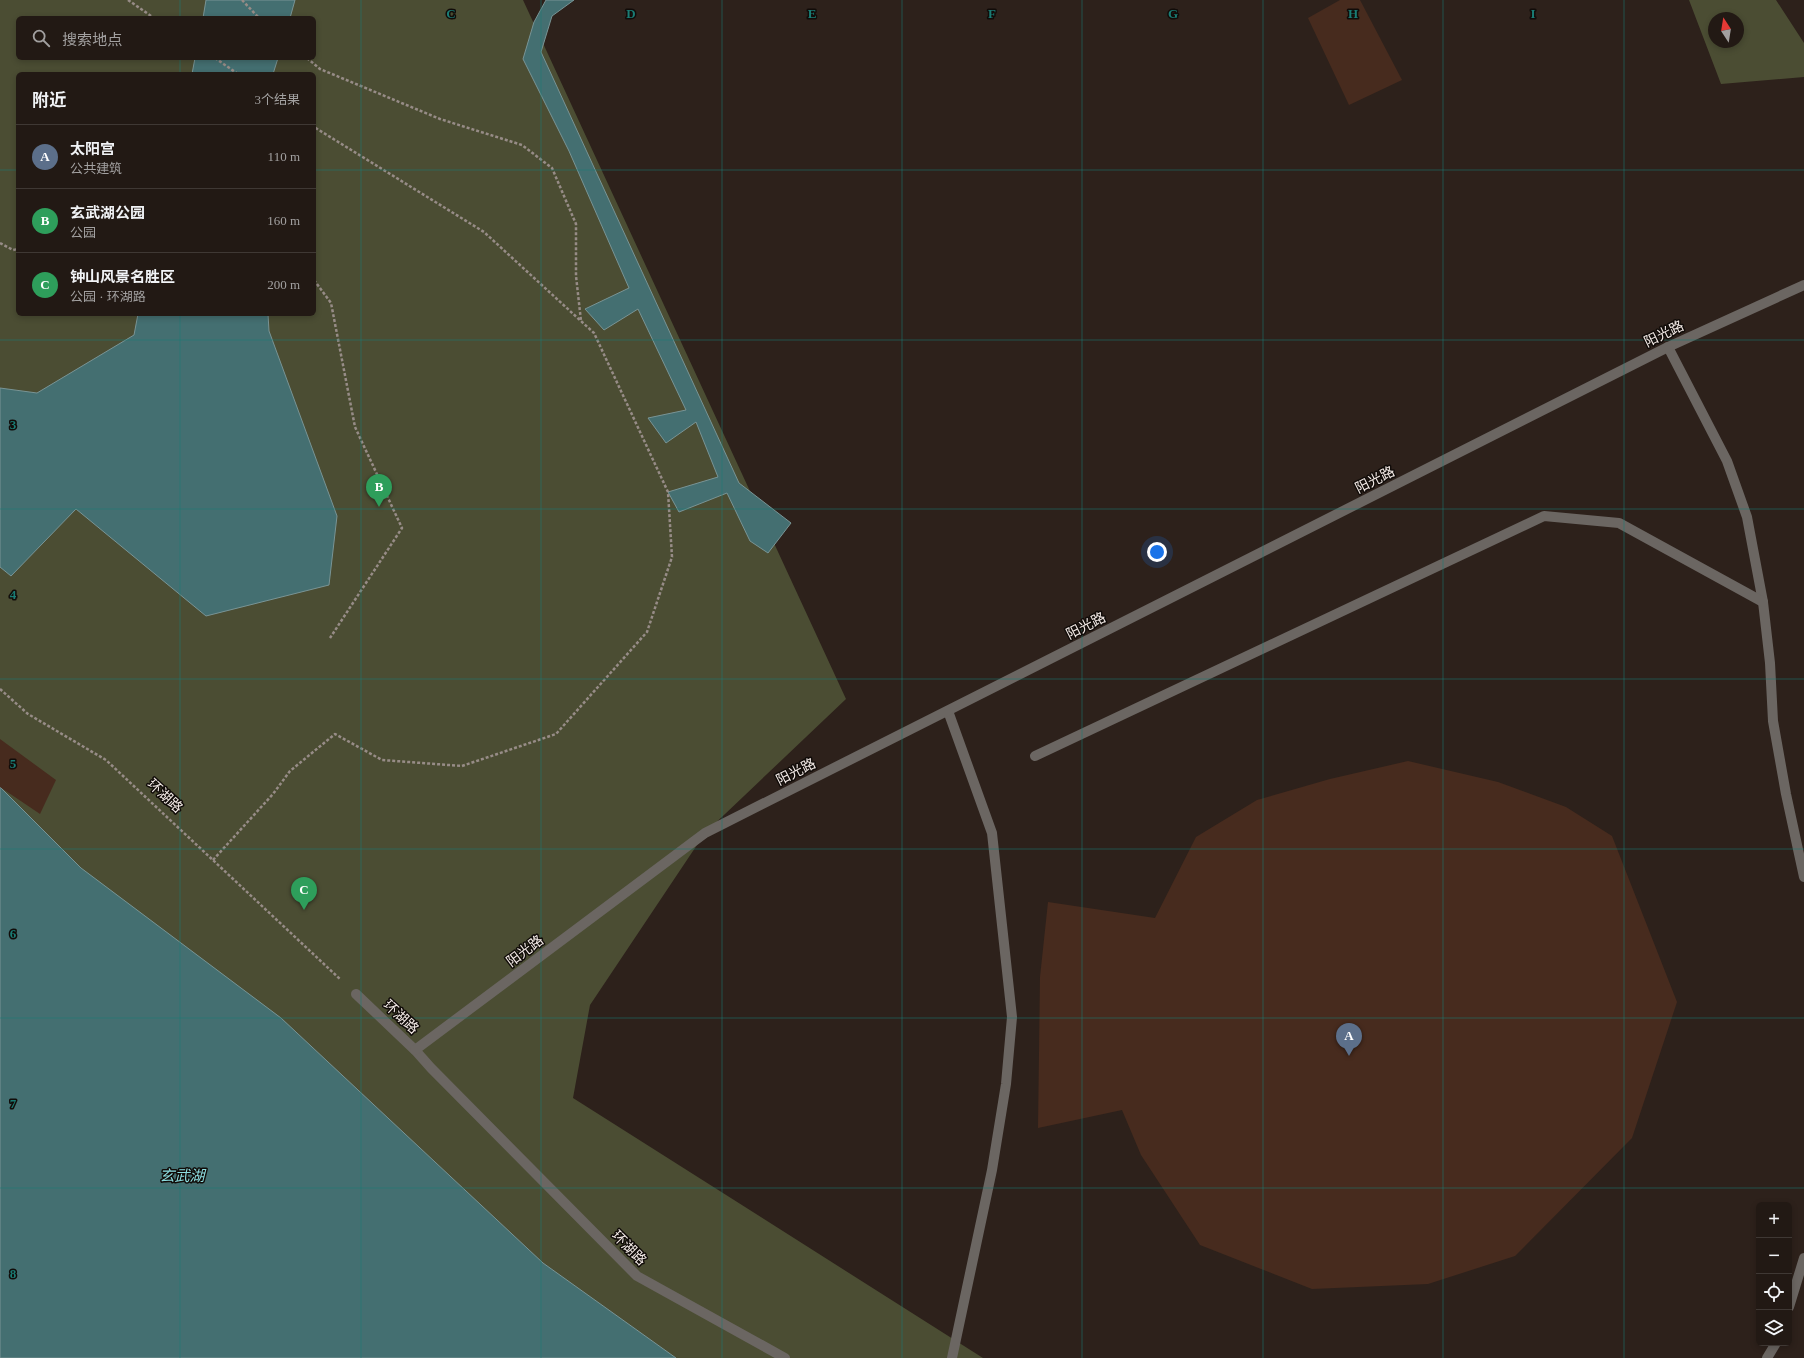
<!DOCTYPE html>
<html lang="zh">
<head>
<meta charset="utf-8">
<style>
	:root { --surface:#221914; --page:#2e2622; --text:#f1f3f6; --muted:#a2a0a0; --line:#3f3834; --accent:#2563eb }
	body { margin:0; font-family:"Times New Roman","Noto Sans SC",serif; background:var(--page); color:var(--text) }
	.controls { position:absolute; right:12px; bottom:12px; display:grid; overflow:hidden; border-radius:6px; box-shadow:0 2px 6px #0003 }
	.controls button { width:36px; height:36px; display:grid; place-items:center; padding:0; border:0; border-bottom:1px solid var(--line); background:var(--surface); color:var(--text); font:20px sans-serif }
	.compass { position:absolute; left:1708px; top:12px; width:36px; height:36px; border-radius:50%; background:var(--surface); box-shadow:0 2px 6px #0003; rotate:348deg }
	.you { position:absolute; left:1157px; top:552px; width:14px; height:14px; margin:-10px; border:3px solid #fff; border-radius:50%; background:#1a73e8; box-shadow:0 0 0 6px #1a73e833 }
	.badge { display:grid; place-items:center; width:26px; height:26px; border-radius:50%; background:var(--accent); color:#fff; font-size:13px; font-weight:700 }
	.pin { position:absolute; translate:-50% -33px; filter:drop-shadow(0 1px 2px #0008) }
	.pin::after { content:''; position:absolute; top:21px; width:14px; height:12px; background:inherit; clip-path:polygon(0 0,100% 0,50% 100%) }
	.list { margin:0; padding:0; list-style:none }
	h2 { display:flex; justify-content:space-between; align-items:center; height:52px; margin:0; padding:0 16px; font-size:17px }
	h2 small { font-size:13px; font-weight:400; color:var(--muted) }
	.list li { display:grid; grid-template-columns:26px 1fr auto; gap:12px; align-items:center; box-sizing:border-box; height:64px; padding:0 16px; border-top:1px solid var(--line) }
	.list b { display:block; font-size:15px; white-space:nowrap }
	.list p { margin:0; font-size:13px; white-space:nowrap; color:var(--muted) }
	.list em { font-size:13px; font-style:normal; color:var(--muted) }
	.icon { flex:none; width:22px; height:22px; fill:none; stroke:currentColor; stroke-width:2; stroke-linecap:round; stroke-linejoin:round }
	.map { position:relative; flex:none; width:1804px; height:1358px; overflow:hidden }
	.search { position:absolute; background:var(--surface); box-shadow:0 2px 6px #0003; left:16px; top:16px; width:300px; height:44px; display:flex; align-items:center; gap:10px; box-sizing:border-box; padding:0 14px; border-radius:6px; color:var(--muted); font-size:15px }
	.panel { position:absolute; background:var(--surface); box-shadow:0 2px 6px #0003; left:16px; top:72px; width:300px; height:244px; border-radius:6px }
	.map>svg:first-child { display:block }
</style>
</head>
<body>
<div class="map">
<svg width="1804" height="1358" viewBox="0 0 1804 1358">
	<rect width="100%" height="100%" fill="#2d211b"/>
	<g fill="#4b4d33" fill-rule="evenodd">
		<path d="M0,0H523L846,699L705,833L590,1005L573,1098L983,1358H0ZM18,18H314V58H18ZM18,74H314V314H18Z"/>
		<path d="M1689,0H1776L1804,43V77L1721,84ZM1714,18H1738V42H1714Z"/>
	</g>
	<g fill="#446f71" stroke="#799495">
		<polygon points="206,0 295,0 290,18 203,18"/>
		<polygon points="546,0 574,0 552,16 541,52 739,483 791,523 768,553 750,541 727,493 679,512 668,492 718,477 696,422 666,443 648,418 686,410 638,309 604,330 585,309 629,288 569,151 523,59 534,22"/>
		<polygon points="195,58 278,58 273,74 192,74"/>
		<polygon points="138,314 268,314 269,331 337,516 329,585 206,616 76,509 11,576 0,567 0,388 37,393 134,335"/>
		<polygon points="0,787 81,868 281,1018 543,1263 676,1358 0,1358"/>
	</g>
	<g fill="#472b1e">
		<polygon points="1340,0 1360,0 1402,80 1349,105 1308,18"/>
		<polygon points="0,739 56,780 40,814 0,787"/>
		<polygon points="1408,761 1498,782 1566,807 1612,836 1677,1002 1632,1138 1515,1256 1428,1284 1312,1289 1200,1245 1141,1155 1122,1110 1038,1128 1040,977 1048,902 1155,918 1196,837 1257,800 1330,779"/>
	</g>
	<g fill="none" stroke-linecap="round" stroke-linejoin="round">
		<g stroke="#978c87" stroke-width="2.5" stroke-dasharray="3 2" stroke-linecap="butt">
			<polyline points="128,0 154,18"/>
			<polyline points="242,0 259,18"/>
			<polyline points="215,58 238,74"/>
			<polyline points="307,58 320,69 440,119 522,145 552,168 576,224 576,276 581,321"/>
			<polyline points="0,243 13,250 18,249"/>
			<polyline points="314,280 331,303 355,427 402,528 330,638"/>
			<polyline points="0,689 28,714 106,760 341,980"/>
			<polyline points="213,860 273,794 290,771 335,734 382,760 462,766 556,734 647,632 672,557 668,492 594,333 484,232 314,127"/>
		</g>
		<g stroke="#6b6662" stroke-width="10">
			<polyline points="1668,347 1727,461 1747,517 1763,602 1770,663 1773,721 1786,794 1804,877"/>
			<polyline points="948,711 992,833 1012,1017 1006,1084 992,1170 952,1358"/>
			<polyline points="1035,756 1544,516 1619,523 1763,602"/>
			<polyline points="1789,1307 1804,1258"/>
			<polyline points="1767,1358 1776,1343"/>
		</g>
		<g stroke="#6b6662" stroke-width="10">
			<polyline points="356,994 415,1050 431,1068 637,1276 785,1358"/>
			<polyline points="415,1050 705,833 1668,347 1804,285"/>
		</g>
	</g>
	<path fill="none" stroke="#1a7c74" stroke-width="1" stroke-opacity="0.55" d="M180,0V18M361,0V1358M541,0V1358M722,0V1358M902,0V1358M1082,0V1358M1263,0V1358M1443,0V1358M1624,0V1358M180,58V74M0,170H18M314,170H1804M180,314V1358M0,340H1804M0,509H1804M0,679H1804M0,849H1804M0,1018H1804M0,1188H1804"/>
	<g text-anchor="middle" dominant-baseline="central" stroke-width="3" stroke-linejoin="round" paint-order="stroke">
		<g font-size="14" fill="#f5ece8" stroke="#110c09">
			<text transform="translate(1664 334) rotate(-26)">阳光路</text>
			<text transform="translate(1375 480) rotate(-27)">阳光路</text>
			<text transform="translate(1086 626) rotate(-27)">阳光路</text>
			<text transform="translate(796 772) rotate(-27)">阳光路</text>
			<text transform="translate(165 796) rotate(43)">环湖路</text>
			<text transform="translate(525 951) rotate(-37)">阳光路</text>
			<text transform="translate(401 1017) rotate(43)">环湖路</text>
			<text transform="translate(629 1248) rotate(45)">环湖路</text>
		</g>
		<g font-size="15" font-style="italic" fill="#8ddde0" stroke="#110c09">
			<text x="182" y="1176">玄武湖</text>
		</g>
	</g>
	<g font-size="13" text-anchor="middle" font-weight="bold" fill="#1a7c74" stroke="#110c09" stroke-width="3" stroke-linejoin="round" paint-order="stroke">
		<text x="451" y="18">C</text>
		<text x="631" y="18">D</text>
		<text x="812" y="18">E</text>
		<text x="992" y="18">F</text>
		<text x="1173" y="18">G</text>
		<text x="1353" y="18">H</text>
		<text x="1533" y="18">I</text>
		<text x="13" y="429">3</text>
		<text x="13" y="599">4</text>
		<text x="13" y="768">5</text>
		<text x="13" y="938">6</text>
		<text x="13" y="1108">7</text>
		<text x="13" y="1278">8</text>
	</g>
</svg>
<div class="controls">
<button>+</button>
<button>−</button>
<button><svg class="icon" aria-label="locate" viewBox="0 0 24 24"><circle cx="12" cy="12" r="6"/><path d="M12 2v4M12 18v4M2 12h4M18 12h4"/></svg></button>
<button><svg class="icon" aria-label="layers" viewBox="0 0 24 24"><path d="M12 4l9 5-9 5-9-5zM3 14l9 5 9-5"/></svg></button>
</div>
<svg class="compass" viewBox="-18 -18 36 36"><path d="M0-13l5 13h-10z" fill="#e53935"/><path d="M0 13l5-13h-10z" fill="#a2a0a0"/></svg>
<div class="you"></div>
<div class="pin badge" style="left:1349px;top:1056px;background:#5c6f8a">A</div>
<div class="pin badge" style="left:379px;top:507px;background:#2e9e5b">B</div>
<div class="pin badge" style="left:304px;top:910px;background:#2e9e5b">C</div>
<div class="search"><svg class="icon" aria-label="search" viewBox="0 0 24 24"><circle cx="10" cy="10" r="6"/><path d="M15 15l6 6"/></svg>搜索地点</div>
<section class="panel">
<h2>附近<small>3个结果</small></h2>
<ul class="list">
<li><span class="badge" style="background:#5c6f8a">A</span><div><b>太阳宫</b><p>公共建筑</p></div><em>110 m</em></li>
<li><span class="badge" style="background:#2e9e5b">B</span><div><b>玄武湖公园</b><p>公园</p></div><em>160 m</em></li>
<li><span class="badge" style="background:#2e9e5b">C</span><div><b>钟山风景名胜区</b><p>公园 · 环湖路</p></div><em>200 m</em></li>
</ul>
</section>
</div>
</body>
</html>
